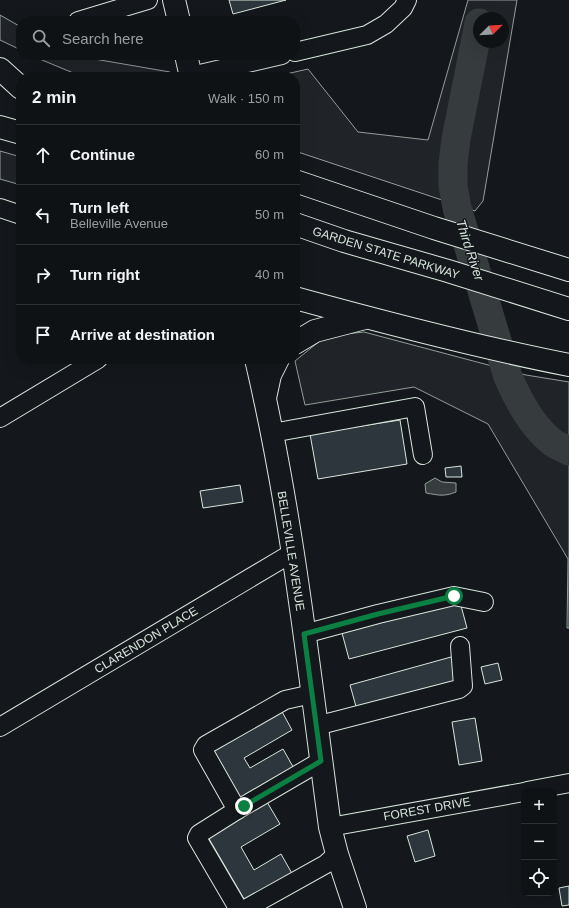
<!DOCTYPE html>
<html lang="en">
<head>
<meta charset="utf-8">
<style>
	:root { --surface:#0f1215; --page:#1d2022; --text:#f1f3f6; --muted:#9b9ea0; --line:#2f3234 }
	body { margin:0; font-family:Helvetica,sans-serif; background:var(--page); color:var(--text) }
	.controls { position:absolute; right:12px; bottom:12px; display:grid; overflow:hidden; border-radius:8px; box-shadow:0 4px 16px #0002 }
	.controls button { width:36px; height:36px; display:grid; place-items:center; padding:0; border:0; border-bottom:1px solid var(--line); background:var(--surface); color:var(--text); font:20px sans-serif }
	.compass { position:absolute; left:473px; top:12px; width:36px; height:36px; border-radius:50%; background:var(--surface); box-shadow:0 4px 16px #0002; rotate:66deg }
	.stop { position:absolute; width:12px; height:12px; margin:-9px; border:3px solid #0b8043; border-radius:50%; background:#fff }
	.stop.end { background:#0b8043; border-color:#fff; box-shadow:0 1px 4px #0008 }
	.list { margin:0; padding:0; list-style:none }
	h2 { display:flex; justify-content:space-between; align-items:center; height:52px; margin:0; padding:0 16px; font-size:17px }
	h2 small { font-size:13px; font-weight:400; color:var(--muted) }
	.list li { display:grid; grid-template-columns:26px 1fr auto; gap:12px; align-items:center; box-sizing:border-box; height:60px; padding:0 16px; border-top:1px solid var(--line) }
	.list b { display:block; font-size:15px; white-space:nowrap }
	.list p { margin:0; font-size:13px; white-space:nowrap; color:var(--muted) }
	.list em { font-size:13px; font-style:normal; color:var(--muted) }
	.icon { flex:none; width:22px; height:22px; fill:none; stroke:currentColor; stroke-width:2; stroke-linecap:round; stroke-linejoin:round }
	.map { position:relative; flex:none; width:569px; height:908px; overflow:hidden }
	.search { position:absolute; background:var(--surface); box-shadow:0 4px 16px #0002; left:16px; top:16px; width:284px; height:44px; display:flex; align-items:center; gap:10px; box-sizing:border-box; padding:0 14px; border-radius:16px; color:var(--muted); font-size:15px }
	.panel { position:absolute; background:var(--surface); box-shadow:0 4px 16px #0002; left:16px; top:72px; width:284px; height:292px; border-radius:16px }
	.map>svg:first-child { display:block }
</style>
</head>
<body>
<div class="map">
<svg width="569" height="908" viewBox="0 0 569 908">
	<rect width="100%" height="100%" fill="#14181c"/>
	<g fill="#202428" stroke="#939e99" fill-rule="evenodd">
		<path d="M468,0H517L483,201L475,211L295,151V77H273L308,69L358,132L428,140ZM479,18H503V42H479Z"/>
		<polygon points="0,15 21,27 21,50 0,40"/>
		<polygon points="30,55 71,55 170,72 172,77 83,77"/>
		<polygon points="0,151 21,157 21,185 0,179"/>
		<polygon points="364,332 526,375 569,382 569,628 567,628 568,559 488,424 414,387 305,405 295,361 326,336"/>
	</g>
	<path fill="#363b3e" stroke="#939e99" d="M435,478L442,482L456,483V492C444,497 438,495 426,493L425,484Z"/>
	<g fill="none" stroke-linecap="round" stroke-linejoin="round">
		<path stroke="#363b3e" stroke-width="29" d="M479,23L456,139L453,164V186L457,208L508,377C519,401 531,425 552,442C557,446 564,448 569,451"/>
	</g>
	<g fill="#2c363c" stroke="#d8e6dc">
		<polygon points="229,0 286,0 233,14"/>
		<polygon points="400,420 407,464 318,479 310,434"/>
		<polygon points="461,466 462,477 446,477 445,468"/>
		<polygon points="240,485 243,502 203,508 200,491"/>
		<polygon points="460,602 467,628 349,659 342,633"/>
		<polygon points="451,657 458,682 357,710 350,685"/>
		<polygon points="498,663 502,680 485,684 481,667"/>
		<polygon points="280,708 292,730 244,758 250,768 283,749 296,772 239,805 207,751"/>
		<polygon points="475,718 482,761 459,765 452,722"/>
		<polygon points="267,802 280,824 241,847 254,870 281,854 294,877 247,904 208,837"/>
		<polygon points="428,830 435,856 415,862 407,836"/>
		<polygon points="569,886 569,905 562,906 559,888"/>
	</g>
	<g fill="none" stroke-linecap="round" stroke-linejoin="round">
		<g stroke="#d8e6dc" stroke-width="20">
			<g id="minor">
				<polyline points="78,21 148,0"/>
				<polyline points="295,52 367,35 386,24 403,8 407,0"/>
				<polyline points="191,76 282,55"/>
				<polyline points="0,208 21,215"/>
				<polyline points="0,418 98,359"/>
				<polyline points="272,433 415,407 423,455"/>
				<polyline points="304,634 378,614 454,596 484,602"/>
				<polyline points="312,694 285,700 206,745 203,750 237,810 321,761"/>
				<polyline points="316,726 459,689 463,686 460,646"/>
				<polyline points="0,727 292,553"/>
				<polyline points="527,791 569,783"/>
				<polyline points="237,810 199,834 197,838 238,908"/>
				<polyline points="330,827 524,792"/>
				<polyline points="247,908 326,864 337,854"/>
			</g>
		</g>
		<g stroke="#d8e6dc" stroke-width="24">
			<g id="major">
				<polyline points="174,0 179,21"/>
				<polyline points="186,55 191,77"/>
				<path d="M256,359C292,512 309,670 330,827L337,854L355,908"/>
			</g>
		</g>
		<g stroke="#d8e6dc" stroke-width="24">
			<g id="highway">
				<polyline points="0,69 21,88"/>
				<polyline points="0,127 21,133"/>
				<polyline points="295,181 434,228 569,270"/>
				<polyline points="295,224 344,241 448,271 569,309"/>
				<path d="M295,298C386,323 477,347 569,365"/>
				<polyline points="295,343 315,331 365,318"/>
				<polyline points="265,398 270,375 278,359"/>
			</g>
		</g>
		<use href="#minor" stroke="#14181c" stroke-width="18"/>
		<use href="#major" stroke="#14181c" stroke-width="22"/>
		<use href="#highway" stroke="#14181c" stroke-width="22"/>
	</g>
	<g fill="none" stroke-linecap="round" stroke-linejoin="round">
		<polyline stroke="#0b8043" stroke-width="5" points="244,806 321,761 304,634 378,614 454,596"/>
	</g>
	<g text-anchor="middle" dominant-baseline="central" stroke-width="3" stroke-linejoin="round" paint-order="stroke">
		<g font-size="12" fill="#d8e6dc" stroke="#14181c">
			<text transform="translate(386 253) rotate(17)">GARDEN STATE PARKWAY</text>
			<text transform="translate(291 551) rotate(81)">BELLEVILLE AVENUE</text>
			<text transform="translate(146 640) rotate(-31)">CLARENDON PLACE</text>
			<text transform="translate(427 809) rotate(-10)">FOREST DRIVE</text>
		</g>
		<g font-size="13" font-style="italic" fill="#d8e6dc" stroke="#14181c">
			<text transform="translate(470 250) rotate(72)">Third River</text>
		</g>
	</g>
</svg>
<div class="controls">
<button>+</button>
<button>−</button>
<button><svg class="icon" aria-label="locate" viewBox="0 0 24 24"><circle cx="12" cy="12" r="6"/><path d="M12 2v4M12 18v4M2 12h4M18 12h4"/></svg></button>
</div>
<svg class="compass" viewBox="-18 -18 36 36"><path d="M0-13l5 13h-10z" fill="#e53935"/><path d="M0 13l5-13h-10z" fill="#9b9ea0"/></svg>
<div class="stop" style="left:454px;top:596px"></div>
<div class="stop end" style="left:244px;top:806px"></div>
<div class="search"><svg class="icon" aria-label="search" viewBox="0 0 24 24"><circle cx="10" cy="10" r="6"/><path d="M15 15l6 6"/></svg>Search here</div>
<section class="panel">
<h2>2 min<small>Walk · 150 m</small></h2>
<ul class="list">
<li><svg class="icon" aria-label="ahead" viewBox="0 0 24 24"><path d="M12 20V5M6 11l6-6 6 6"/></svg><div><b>Continue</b></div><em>60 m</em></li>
<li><svg class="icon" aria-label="left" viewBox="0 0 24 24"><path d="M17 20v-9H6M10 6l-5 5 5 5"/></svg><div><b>Turn left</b><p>Belleville Avenue</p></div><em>50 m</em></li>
<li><svg class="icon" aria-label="right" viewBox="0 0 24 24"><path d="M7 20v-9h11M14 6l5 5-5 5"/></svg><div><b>Turn right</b></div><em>40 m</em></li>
<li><svg class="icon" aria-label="arrive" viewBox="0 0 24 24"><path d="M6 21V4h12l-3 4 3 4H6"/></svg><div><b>Arrive at destination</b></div></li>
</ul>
</section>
</div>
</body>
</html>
